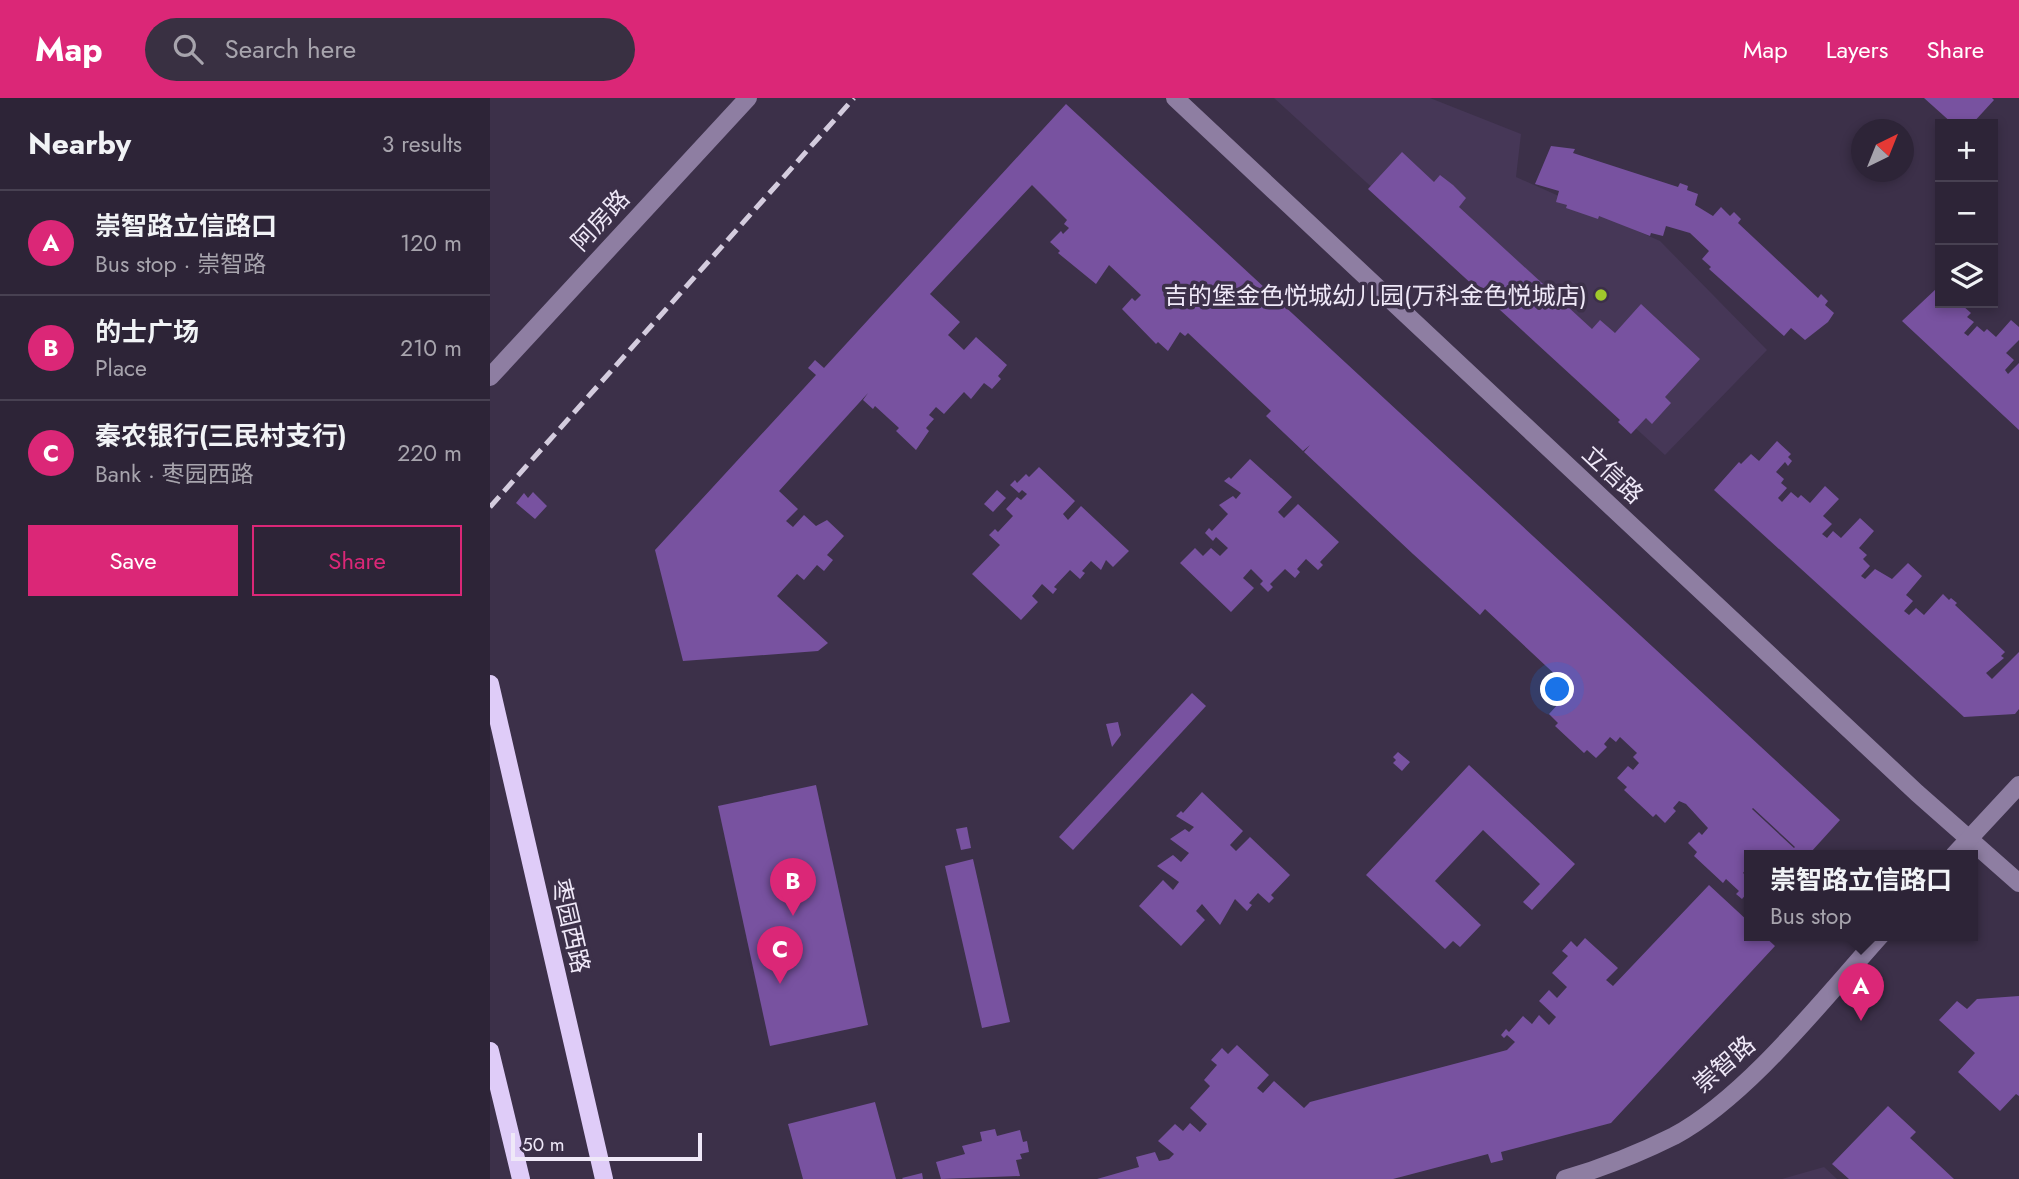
<!DOCTYPE html>
<html lang="en">
<head>
<meta charset="utf-8">
<style>
	:root { --surface:#2d2437; --page:#393042; --text:#f1f3f6; --muted:#a7a4ad; --line:#484152; --accent:#db2777 }
	body { margin:0; font-family:Jost,"Noto Sans SC",sans-serif; background:var(--page); color:var(--text) }
	.controls { position:absolute; right:21px; top:21px; display:grid; overflow:hidden; border-radius:0px; box-shadow:0 4px 10px #0003 }
	.controls button { width:63px; height:63px; display:grid; place-items:center; padding:0; border:0; border-bottom:2px solid var(--line); background:var(--surface); color:var(--text); font:35px sans-serif }
	.compass { position:absolute; left:1361px; top:21px; width:63px; height:63px; border-radius:50%; background:var(--surface); box-shadow:0 4px 10px #0003; rotate:43deg }
	.scale { position:absolute; left:21px; bottom:18px; width:191px; box-sizing:border-box; padding-left:7px; border:4px solid #efe8f8; border-top:0; font-size:19px; line-height:24px; white-space:nowrap; color:#efe8f8; -webkit-text-stroke:5px #3c3049; paint-order:stroke }
	.you { position:absolute; left:1068px; top:592px; width:24px; height:24px; margin:-18px; border:5px solid #fff; border-radius:50%; background:#1a73e8; box-shadow:0 0 0 10px #1a73e833 }
	.badge { display:grid; place-items:center; width:46px; height:46px; border-radius:50%; background:var(--accent); color:#fff; font-size:23px; font-weight:700 }
	.pin { position:absolute; translate:-50% -58px; filter:drop-shadow(0 2px 4px #0008) }
	.pin::after { content:''; position:absolute; top:37px; width:24px; height:21px; background:inherit; clip-path:polygon(0 0,100% 0,50% 100%) }
	.popup { position:absolute; left:1254px; top:752px; width:234px; height:91px; box-sizing:border-box; display:grid; place-content:center; border-radius:0px; background:var(--surface); filter:drop-shadow(0 2px 5px #0005); font-size:23px; white-space:nowrap; color:var(--muted) }
	.popup b { font-size:26px; color:var(--text) }
	.popup::after { content:''; position:absolute; left:50%; top:100%; margin-left:-14px; border:14px solid transparent; border-top-color:var(--surface) }
	.list { margin:0; padding:0; list-style:none }
	h2 { display:flex; justify-content:space-between; align-items:center; height:91px; margin:0; padding:0 28px; font-size:30px }
	h2 small { font-size:23px; font-weight:400; color:var(--muted) }
	.list li { display:grid; grid-template-columns:46px 1fr auto; gap:21px; align-items:center; box-sizing:border-box; height:105px; padding:0 28px; border-top:2px solid var(--line) }
	.list b { display:block; font-size:26px; white-space:nowrap }
	.list p { margin:0; font-size:23px; white-space:nowrap; color:var(--muted) }
	.list em { font-size:23px; font-style:normal; color:var(--muted) }
	.actions { display:flex; gap:14px; padding:21px 28px }
	.actions a { flex:1; padding:16px 0; border:2px solid var(--accent); border-radius:0px; text-align:center; font-size:24px; color:var(--accent) }
	.actions .main { background:var(--accent); color:#fff }
	.icon { flex:none; width:38px; height:38px; fill:none; stroke:currentColor; stroke-width:2; stroke-linecap:round; stroke-linejoin:round }
	.map { position:relative; flex:none; width:1529px; height:1081px; overflow:hidden }
	header { display:flex; align-items:center; gap:42px; box-sizing:border-box; height:98px; padding:0 35px; background:var(--accent); color:#fff }
	header strong { font-size:33px }
	nav { display:flex; gap:38px; margin-inline-start:auto; font-size:24px }
	.search { width:490px; height:63px; background:var(--page); display:flex; align-items:center; gap:18px; box-sizing:border-box; padding:0 24px; border-radius:38px; color:var(--muted); font-size:26px }
	main { display:flex }
	aside { flex:1; background:var(--surface) }
	.map>svg:first-child { display:block }
</style>
</head>
<body>
<header>
<strong>Map</strong>
<div class="search"><svg class="icon" aria-label="search" viewBox="0 0 24 24"><circle cx="10" cy="10" r="6"/><path d="M15 15l6 6"/></svg>Search here</div>
<nav><a>Map</a><a>Layers</a><a>Share</a></nav>
</header>
<main>
<aside>
<h2>Nearby<small>3 results</small></h2>
<ul class="list">
<li><span class="badge">A</span><div><b>崇智路立信路口</b><p>Bus stop · 崇智路</p></div><em>120 m</em></li>
<li><span class="badge">B</span><div><b>的士广场</b><p>Place</p></div><em>210 m</em></li>
<li><span class="badge">C</span><div><b>秦农银行(三民村支行)</b><p>Bank · 枣园西路</p></div><em>220 m</em></li>
</ul>
<div class="actions"><a class="main">Save</a><a>Share</a></div>
</aside>
<div class="map">
<svg width="1529" height="1081" viewBox="0 0 1529 1081">
	<rect width="100%" height="100%" fill="#3c3049"/>
	<g fill="#463757">
		<polygon points="784,0 940,0 1031,36 1026,79 1170,143 1277,252 1175,357"/>
		<polygon points="1334,1069 1347,1081 1292,1081"/>
	</g>
	<g fill="#7852a0" fill-rule="evenodd">
		<polygon points="1434,0 1502,0 1504,2 1482,26 1463,26"/>
		<path d="M576,6L1350,722L1321,754L1323,757H1259V768L1253,775L1257,778L1259,776V793L1252,801L1246,796L1249,793L1236,781L1233,785L1204,758L1207,754L1198,745L1209,734L1212,737L1218,730L1196,706L1189,703L1183,710L1186,713L1175,725L1166,716L1163,719L1134,692L1137,689L1127,680L1138,668L1143,672L1149,665L1143,659L1147,655L1130,639L1126,644L1120,639L1114,646L1117,649L1106,660L1097,652L1094,655L1065,628L1068,625L1059,616L1070,604L1073,607L1080,601L1067,586L1071,582L995,511L990,517L923,456L814,354L820,347L813,353L776,318L781,313L698,235L695,238L690,234L678,253L668,244L666,246L632,211L642,200L645,203L651,197L619,167L606,186L568,155L570,153L560,144L571,133L573,136L579,130L574,126L577,122L542,87L440,196L470,224L458,237L474,252L486,239L517,267L508,278L511,281L502,291L494,285L481,301L474,294L454,316L446,309L439,317L444,321L436,330L439,333L426,352L406,333L409,330L385,308L383,311L373,302L378,295L289,393L308,411L296,423L303,429L314,417L326,428L337,422L354,438L337,457L343,462L334,473L327,467L314,482L307,476L287,498L338,545L328,553L193,563L165,452L326,277L318,270L325,262L334,270ZM1263,710L1305,749L1304,750L1262,711Z"/>
		<polygon points="1061,48 1085,51 1083,55 1188,89 1190,85 1198,88 1197,92 1208,96 1205,107 1223,118 1231,109 1240,118 1244,114 1251,121 1248,125 1328,200 1331,196 1338,203 1335,207 1344,215 1338,224 1315,242 1301,230 1294,238 1219,171 1221,169 1212,161 1219,153 1200,135 1176,128 1173,138 1161,135 1160,138 1109,118 1108,121 1076,110 1077,107 1066,104 1069,93 1045,86"/>
		<polygon points="912,54 944,84 950,77 963,87 976,100 969,109 1102,231 1110,222 1125,235 1151,206 1210,261 1175,299 1181,305 1162,326 1156,320 1141,336 1128,324 1130,322 878,91"/>
		<polygon points="1447,190 1450,193 1450,205 1476,205 1473,208 1481,215 1477,219 1484,224 1474,235 1478,238 1487,228 1494,234 1497,231 1506,239 1521,222 1529,229 1529,242 1516,255 1524,262 1515,272 1518,276 1529,265 1529,332 1412,223"/>
		<polygon points="1287,343 1301,356 1298,359 1302,363 1298,368 1295,364 1286,374 1294,381 1291,385 1297,390 1288,400 1292,404 1301,394 1308,400 1311,397 1320,405 1335,388 1349,401 1333,418 1342,426 1332,436 1337,440 1343,433 1351,440 1370,420 1384,433 1369,450 1377,457 1373,461 1380,468 1371,478 1375,481 1385,471 1402,481 1418,465 1432,478 1416,497 1423,503 1414,513 1419,517 1426,510 1434,517 1453,496 1459,502 1461,500 1467,505 1465,507 1515,554 1511,558 1514,560 1496,575 1502,581 1529,554 1529,611 1525,616 1474,619 1224,392 1249,364 1251,366 1261,356 1269,363"/>
		<polygon points="760,361 802,399 788,414 794,420 808,406 849,444 830,464 833,467 828,472 816,461 807,471 810,474 805,480 795,471 780,486 783,489 778,494 770,486 773,483 761,471 753,480 764,490 741,514 690,465 705,450 713,458 721,450 730,458 738,450 726,439 723,443 715,435 719,430 722,433 738,416 729,407 743,398 746,401 751,395 734,383 739,379 741,381"/>
		<polygon points="549,369 585,403 573,416 578,422 591,408 639,453 623,469 616,462 611,472 601,463 592,473 595,475 590,481 580,472 564,489 567,491 563,496 552,486 542,498 548,504 531,522 482,476 510,447 499,437 505,431 508,434 523,418 516,411 527,399 531,402 537,396 532,392 529,395 520,387 525,382 527,385 536,376 539,379"/>
		<polygon points="507,392 516,400 503,414 494,406"/>
		<polygon points="43,394 57,408 45,421 26,405 34,395 38,400"/>
		<polygon points="702,595 716,608 583,752 569,739"/>
		<polygon points="628,624 631,637 622,649 616,626"/>
		<polygon points="908,654 920,664 912,673 903,665 906,662 903,659"/>
		<polygon points="979,667 1085,766 1042,812 1033,804 1050,786 993,732 945,783 991,827 970,849 963,843 955,851 876,777"/>
		<polygon points="326,687 378,927 280,948 228,708"/>
		<polygon points="712,694 753,733 740,747 746,753 760,739 800,777 781,797 784,800 779,805 768,795 759,805 762,807 757,813 745,801 730,827 712,806 706,813 715,822 691,848 649,808 673,782 683,792 689,784 667,768 683,757 691,764 699,755 680,741 695,731 699,734 704,729 686,718 691,713 693,715"/>
		<polygon points="477,729 481,750 471,752 466,731"/>
		<polygon points="483,761 520,924 492,930 455,768"/>
		<polygon points="1219,787 1259,824 1259,837 1273,837 1285,848 1121,1025 1011,1054 1013,1062 1001,1065 998,1056 903,1081 607,1081 649,1069 646,1059 665,1054 669,1063 679,1061 684,1056 668,1043 685,1026 693,1033 700,1025 710,1034 717,1026 700,1010 720,988 714,982 727,967 721,962 732,950 738,956 747,947 779,977 767,990 773,995 784,983 814,1010 820,1004 1017,952 1025,944 1017,937 1014,940 1011,937 1016,931 1019,934 1033,918 1042,926 1049,917 1059,927 1066,919 1049,903 1059,892 1067,900 1077,889 1062,875 1078,858 1072,853 1081,843 1087,849 1095,840 1128,870 1116,882 1123,888"/>
		<polygon points="1529,898 1529,998 1526,996 1510,1013 1468,974 1485,955 1449,922 1467,903 1477,911 1487,901"/>
		<polygon points="385,1004 406,1081 313,1081 298,1026"/>
		<polygon points="1398,1008 1426,1034 1420,1040 1464,1081 1359,1081 1342,1066"/>
		<polygon points="505,1031 507,1038 530,1032 533,1044 537,1043 539,1054 530,1056 532,1061 526,1062 530,1078 451,1081 446,1064 475,1056 472,1048 492,1043 490,1034"/>
		<polygon points="432,1075 433,1081 413,1081 412,1080"/>
	</g>
	<g fill="none" stroke-linecap="round" stroke-linejoin="round">
		<g stroke="#8e7ea2" stroke-width="18">
			<polyline points="685,0 1427,695 1529,785"/>
			<polyline points="0,279 258,0"/>
			<polyline points="1464,757 1529,687"/>
			<path d="M1075,1081C1112,1070 1150,1055 1184,1038C1257,999 1335,899 1391,837"/>
		</g>
		<g stroke="#dfccf8" stroke-width="18">
			<polyline points="0,586 114,1081"/>
			<polyline points="0,953 31,1081"/>
		</g>
		<polyline stroke="#d4ccde" stroke-width="5" stroke-dasharray="14 7" stroke-linecap="butt" points="0,409 364,0"/>
	</g>
	<circle fill="#a0c92b" stroke="#3c3049" stroke-width="2.5" cx="1111" cy="197" r="7"/>
	<g text-anchor="middle" dominant-baseline="central" stroke-width="7" stroke-linejoin="round" paint-order="stroke">
		<g font-size="24" fill="#efe8f8" stroke="#3c3049">
			<text transform="translate(110 122) rotate(-47)">阿房路</text>
			<text transform="translate(1123 376) rotate(43)">立信路</text>
			<text transform="translate(81 828) rotate(77)">枣园西路</text>
			<text transform="translate(1234 966) rotate(-41)">崇智路</text>
		</g>
		<g font-size="24" fill="#efe8f8" stroke="#3c3049" text-anchor="end">
			<text x="1097" y="197">吉的堡金色悦城幼儿园(万科金色悦城店)</text>
		</g>
	</g>
</svg>
<div class="controls">
<button>+</button>
<button>−</button>
<button><svg class="icon" aria-label="layers" viewBox="0 0 24 24"><path d="M12 4l9 5-9 5-9-5zM3 14l9 5 9-5"/></svg></button>
</div>
<svg class="compass" viewBox="-18 -18 36 36"><path d="M0-13l5 13h-10z" fill="#e53935"/><path d="M0 13l5-13h-10z" fill="#a7a4ad"/></svg>
<div class="scale">50 m</div>
<div class="you"></div>
<div class="pin badge" style="left:1371px;top:923px">A</div>
<div class="popup"><b>崇智路立信路口</b>Bus stop</div>
<div class="pin badge" style="left:303px;top:818px">B</div>
<div class="pin badge" style="left:290px;top:886px">C</div>
</div>
</main>
</body>
</html>
